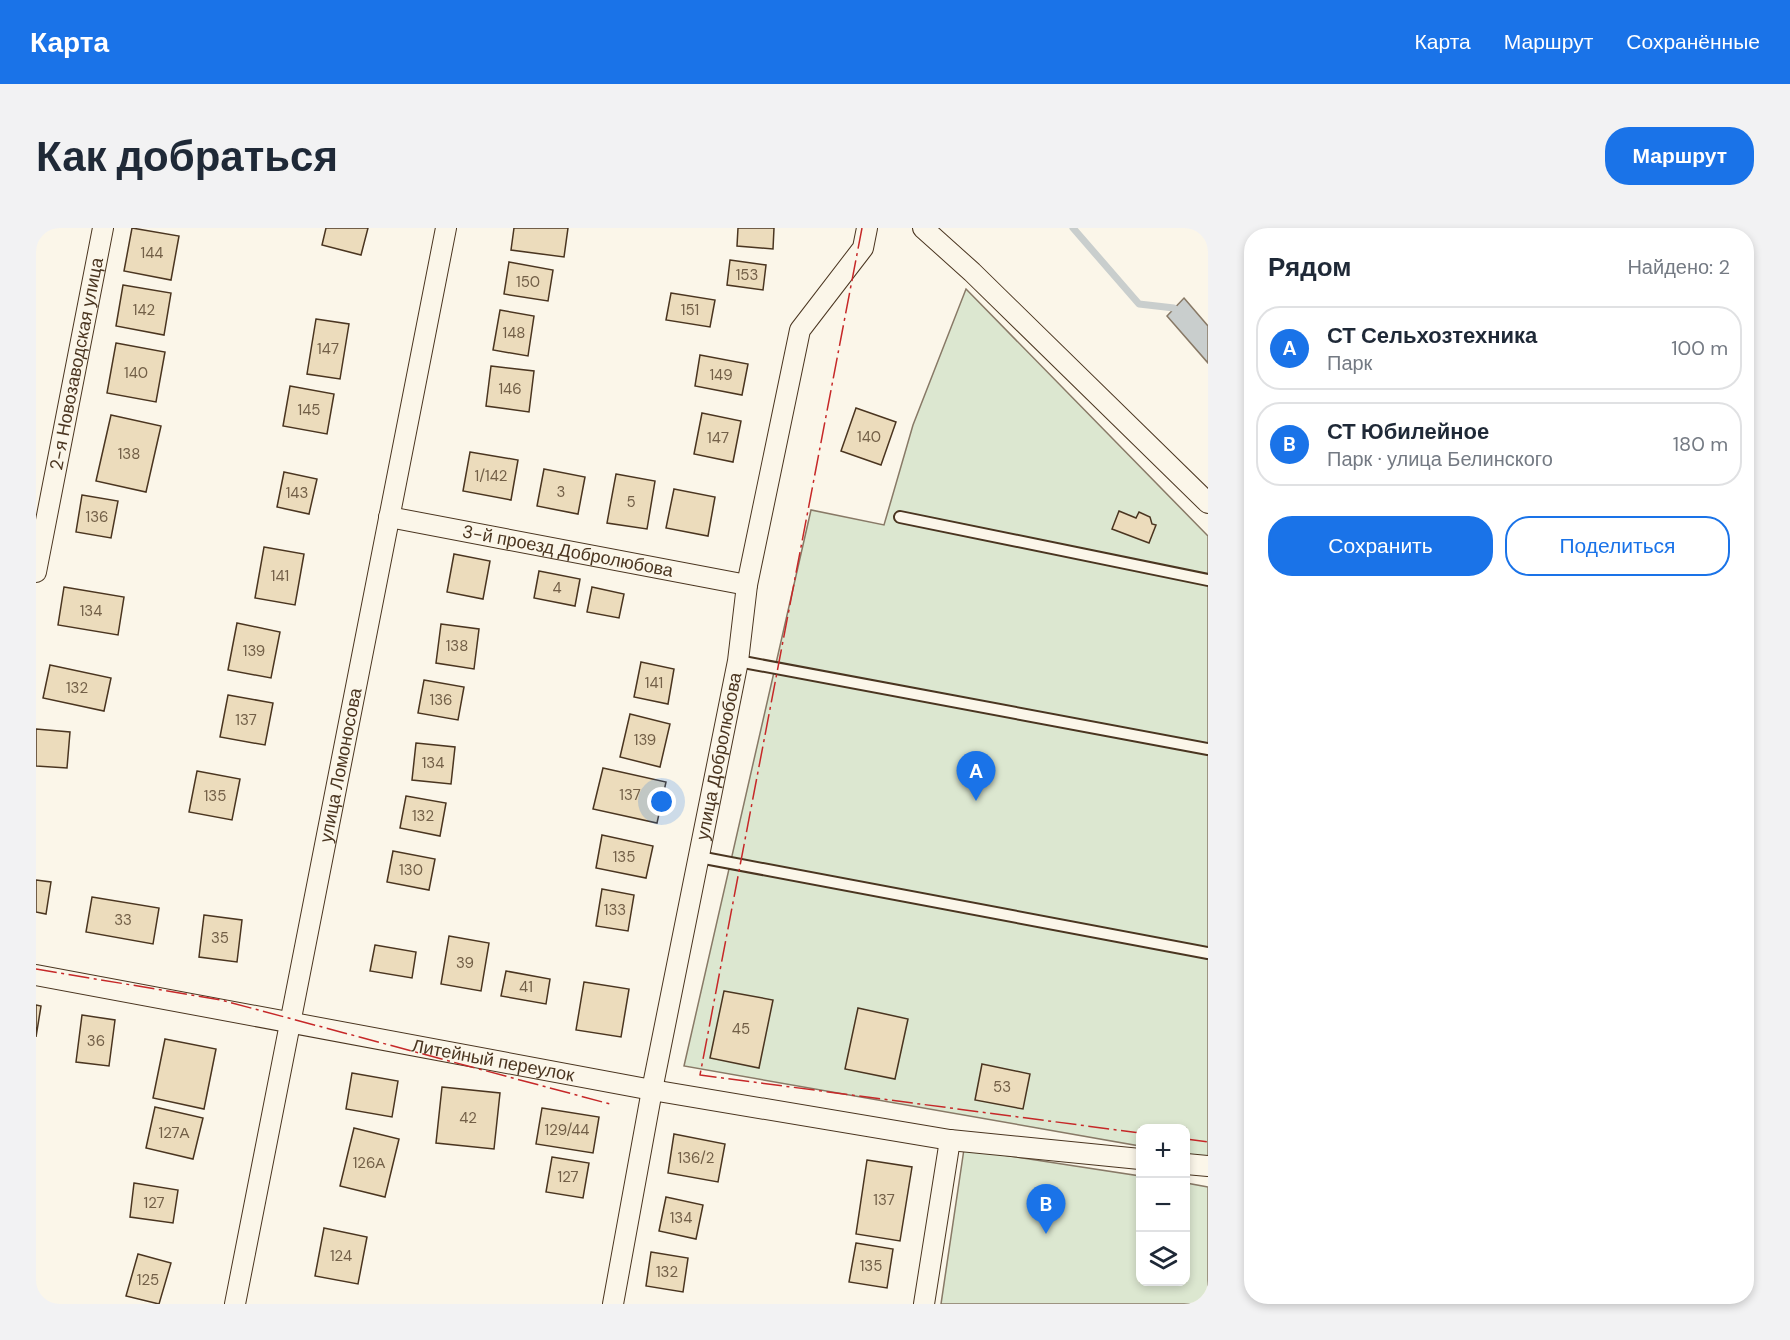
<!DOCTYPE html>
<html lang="ru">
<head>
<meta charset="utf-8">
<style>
	:root { --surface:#fff; --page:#f2f2f3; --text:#1f2937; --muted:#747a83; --line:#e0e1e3; --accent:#1a73e8 }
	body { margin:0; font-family:"DM Sans",sans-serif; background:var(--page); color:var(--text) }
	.controls { position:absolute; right:18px; bottom:18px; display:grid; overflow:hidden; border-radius:12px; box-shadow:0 3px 9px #0003 }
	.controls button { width:54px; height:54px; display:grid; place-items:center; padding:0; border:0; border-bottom:2px solid var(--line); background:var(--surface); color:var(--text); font:30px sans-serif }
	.you { position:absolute; left:626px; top:574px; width:21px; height:21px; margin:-15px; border:4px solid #fff; border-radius:50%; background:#1a73e8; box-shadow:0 0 0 9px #1a73e833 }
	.badge { display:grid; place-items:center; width:39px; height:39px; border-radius:50%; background:var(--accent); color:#fff; font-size:20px; font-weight:700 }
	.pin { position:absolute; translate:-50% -50px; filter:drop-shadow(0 2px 3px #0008) }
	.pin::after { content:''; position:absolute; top:32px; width:21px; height:18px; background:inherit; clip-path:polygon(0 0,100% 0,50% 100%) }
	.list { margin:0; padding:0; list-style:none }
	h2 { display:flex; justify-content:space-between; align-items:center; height:78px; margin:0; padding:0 24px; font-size:26px }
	h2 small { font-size:20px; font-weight:400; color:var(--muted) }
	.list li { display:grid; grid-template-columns:39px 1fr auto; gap:18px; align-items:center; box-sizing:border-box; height:84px; margin:0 12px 12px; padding:0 12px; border:2px solid var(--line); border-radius:24px }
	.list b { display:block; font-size:22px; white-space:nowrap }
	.list p { margin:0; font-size:20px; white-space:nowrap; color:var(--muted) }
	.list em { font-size:20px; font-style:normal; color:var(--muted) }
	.actions { display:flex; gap:12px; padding:18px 24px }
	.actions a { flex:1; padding:14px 0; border:2px solid var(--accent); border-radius:24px; text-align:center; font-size:21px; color:var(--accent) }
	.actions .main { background:var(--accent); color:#fff }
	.icon { flex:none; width:33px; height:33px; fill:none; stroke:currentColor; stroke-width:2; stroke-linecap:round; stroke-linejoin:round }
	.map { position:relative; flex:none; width:1172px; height:1076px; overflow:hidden; border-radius:24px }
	header { display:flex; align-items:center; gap:36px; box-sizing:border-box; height:84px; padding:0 30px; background:var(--accent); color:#fff }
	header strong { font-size:28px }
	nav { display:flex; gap:33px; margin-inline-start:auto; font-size:21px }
	.intro { display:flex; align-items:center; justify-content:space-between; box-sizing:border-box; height:144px; padding:0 36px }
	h1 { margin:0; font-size:42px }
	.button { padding:15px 27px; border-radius:24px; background:var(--accent); color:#fff; font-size:21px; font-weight:700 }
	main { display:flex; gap:36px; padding:0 36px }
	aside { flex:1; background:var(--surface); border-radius:24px; box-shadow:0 3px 9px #0003 }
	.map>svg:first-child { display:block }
</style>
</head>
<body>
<header>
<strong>Карта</strong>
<nav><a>Карта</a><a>Маршрут</a><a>Сохранённые</a></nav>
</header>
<div class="intro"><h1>Как добраться</h1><a class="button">Маршрут</a></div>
<main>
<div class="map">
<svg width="1172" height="1076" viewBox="0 0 1172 1076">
	<rect width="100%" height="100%" fill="#fbf6e9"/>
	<g fill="#dce7d0" stroke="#887966" stroke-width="1.5">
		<polygon points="930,61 1172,308 1172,930 1150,926 1150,900 1104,900 1104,918 648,838 775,282 848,297 877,197"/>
		<polygon points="928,921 1104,948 1104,1054 1150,1054 1150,955 1172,959 1172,1076 905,1076"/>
	</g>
	<polygon fill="#c9cecd" stroke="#887966" stroke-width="1.5" points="1148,70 1172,98 1172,135 1131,88"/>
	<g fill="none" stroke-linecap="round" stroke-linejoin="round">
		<polyline stroke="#c9cecd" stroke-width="7" points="1037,0 1103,76 1138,80 1143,86"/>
	</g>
	<g fill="#ecdcbc" stroke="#4a3520" stroke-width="1.5">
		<polygon points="96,0 143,8 135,52 88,43"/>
		<polygon points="290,0 332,0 325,27 286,17"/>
		<polygon points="478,0 532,0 528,29 475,22"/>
		<polygon points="702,0 738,0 737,21 701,18"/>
		<polygon points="694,32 730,37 727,62 691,57"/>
		<polygon points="473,34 517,42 512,73 468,66"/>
		<polygon points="87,57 135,65 128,107 80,98"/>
		<polygon points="635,65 679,72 674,99 630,92"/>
		<polygon points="464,82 498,88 492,128 457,122"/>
		<polygon points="280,91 313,96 304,151 271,146"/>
		<polygon points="80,115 129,124 120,174 71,165"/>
		<polygon points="664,127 712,136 706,167 659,158"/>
		<polygon points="455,138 498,143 493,184 450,178"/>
		<polygon points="254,158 298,166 291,206 247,198"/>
		<polygon points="820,180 860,194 845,237 805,223"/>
		<polygon points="666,185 705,193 697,234 658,226"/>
		<polygon points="75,187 125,198 110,264 60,253"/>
		<polygon points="434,224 482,232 475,272 427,263"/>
		<polygon points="508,241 549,249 542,286 501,278"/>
		<polygon points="248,244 281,251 273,286 241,279"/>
		<polygon points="580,246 619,253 611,301 571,295"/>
		<polygon points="638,261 679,269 672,308 630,300"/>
		<polygon points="46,267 82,273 75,310 40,304"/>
		<polygon points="1083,283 1100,290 1103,284 1114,289 1116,296 1120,297 1113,315 1076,301"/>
		<polygon points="228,319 268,326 259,377 219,370"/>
		<polygon points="418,326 454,333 447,371 411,364"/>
		<polygon points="503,343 544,351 539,378 498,370"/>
		<polygon points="28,359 88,369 82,407 22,397"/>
		<polygon points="556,359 588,366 583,390 551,384"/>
		<polygon points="201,395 244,404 235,450 192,442"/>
		<polygon points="405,396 443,401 438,441 400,435"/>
		<polygon points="605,434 638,441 632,476 598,469"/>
		<polygon points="14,437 75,450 68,483 7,470"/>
		<polygon points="388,452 428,459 422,492 382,485"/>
		<polygon points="192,467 237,475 229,517 184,509"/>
		<polygon points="594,486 634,496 624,539 584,529"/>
		<polygon points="0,501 34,504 31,540 0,538"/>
		<polygon points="380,515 419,519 415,556 376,552"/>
		<polygon points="567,540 630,554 621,595 557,581"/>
		<polygon points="161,543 204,551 196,592 153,584"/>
		<polygon points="370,568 410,575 404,608 364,600"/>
		<polygon points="566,607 617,618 610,650 560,640"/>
		<polygon points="357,623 399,631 393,662 351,654"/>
		<polygon points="0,652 15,654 10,686 0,684"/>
		<polygon points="566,661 598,667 592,703 560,698"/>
		<polygon points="56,669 123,680 117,716 50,704"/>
		<polygon points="168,687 206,692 201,734 163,729"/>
		<polygon points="413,708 453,715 445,763 405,756"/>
		<polygon points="339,717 380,724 376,750 334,743"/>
		<polygon points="470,743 514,751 510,776 465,768"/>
		<polygon points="548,754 593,761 585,809 540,802"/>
		<polygon points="688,763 737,772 723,840 674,830"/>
		<polygon points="0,777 5,778 0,809"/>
		<polygon points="822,780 872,791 859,851 809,841"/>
		<polygon points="46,787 79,792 73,838 40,834"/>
		<polygon points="129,811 180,821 168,881 117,870"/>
		<polygon points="946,836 994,846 987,881 939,872"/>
		<polygon points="316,845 362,853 356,889 310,881"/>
		<polygon points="406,859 464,865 458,921 400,915"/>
		<polygon points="119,879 167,890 157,931 110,920"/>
		<polygon points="506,880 563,889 557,925 500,916"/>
		<polygon points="318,900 363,911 349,969 304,958"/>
		<polygon points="638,906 689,916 682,954 632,945"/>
		<polygon points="516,929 553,935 547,970 510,964"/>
		<polygon points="831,932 876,939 864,1013 820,1006"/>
		<polygon points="98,955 142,962 137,995 94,989"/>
		<polygon points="630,969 667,977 660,1011 623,1003"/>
		<polygon points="288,1000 331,1009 322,1056 279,1048"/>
		<polygon points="820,1015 857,1021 851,1060 813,1054"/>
		<polygon points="615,1024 652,1030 647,1064 610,1058"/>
		<polygon points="102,1026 135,1035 123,1076 90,1068"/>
	</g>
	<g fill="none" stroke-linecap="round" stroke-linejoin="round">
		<g stroke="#4a3520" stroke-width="14">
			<g id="service">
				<polyline points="864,289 1172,352"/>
				<polyline points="702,433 1172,521"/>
				<polyline points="663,629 1172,725"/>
			</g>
		</g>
		<g stroke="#4a3520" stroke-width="22">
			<g id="minor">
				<polyline points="887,0 936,44 1172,275"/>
				<path id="s1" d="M353,289L711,357"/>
				<path id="s2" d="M0,344L67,0"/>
				<path id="s3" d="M0,747L616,862L914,912L1104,931"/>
				<polyline points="1150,936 1172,938"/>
				<path id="s4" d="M199,1076L410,0"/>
				<path id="s5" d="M577,1076L616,862L702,433L711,357L764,102L827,20L831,0"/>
				<polyline points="888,1076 914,912"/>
			</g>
		</g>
		<use href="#service" stroke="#fbf6e9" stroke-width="10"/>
		<use href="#minor" stroke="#fbf6e9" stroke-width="20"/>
		<g stroke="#c62828" stroke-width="1.5" stroke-dasharray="21 4.5 3 4.5" stroke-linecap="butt">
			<polyline points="826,0 664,847 1104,905"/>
			<polyline points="0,741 185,772 574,876"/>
			<polyline points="1150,911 1172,914"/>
		</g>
	</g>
	<g text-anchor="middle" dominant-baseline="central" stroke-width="4.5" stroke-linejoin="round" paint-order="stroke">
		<g font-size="15" fill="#725f47">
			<text x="116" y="25">144</text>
			<text x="711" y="47">153</text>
			<text x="492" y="54">150</text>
			<text x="108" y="82">142</text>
			<text x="654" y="82">151</text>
			<text x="478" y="105">148</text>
			<text x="292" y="121">147</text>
			<text x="100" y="145">140</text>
			<text x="685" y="147">149</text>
			<text x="474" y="161">146</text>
			<text x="273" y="182">145</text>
			<text x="833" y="209">140</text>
			<text x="682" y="210">147</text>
			<text x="93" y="226">138</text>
			<text x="455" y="248">1/142</text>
			<text x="525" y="264">3</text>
			<text x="261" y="265">143</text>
			<text x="595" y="274">5</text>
			<text x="61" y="289">136</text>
			<text x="244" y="348">141</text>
			<text x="521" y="360">4</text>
			<text x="55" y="383">134</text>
			<text x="421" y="418">138</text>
			<text x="218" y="423">139</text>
			<text x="618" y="455">141</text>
			<text x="41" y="460">132</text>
			<text x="405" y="472">136</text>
			<text x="210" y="492">137</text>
			<text x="609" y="512">139</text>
			<text x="397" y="535">134</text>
			<text x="594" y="567">137</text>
			<text x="179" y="568">135</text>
			<text x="387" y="588">132</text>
			<text x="588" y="629">135</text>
			<text x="375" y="642">130</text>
			<text x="579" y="682">133</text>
			<text x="87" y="692">33</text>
			<text x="184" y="710">35</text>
			<text x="429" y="735">39</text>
			<text x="490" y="759">41</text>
			<text x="705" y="801">45</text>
			<text x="60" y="813">36</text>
			<text x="966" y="859">53</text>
			<text x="432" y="890">42</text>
			<text x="531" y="902">129/44</text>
			<text x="138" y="905">127А</text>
			<text x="660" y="930">136/2</text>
			<text x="333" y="935">126А</text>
			<text x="532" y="949">127</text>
			<text x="848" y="972">137</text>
			<text x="118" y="975">127</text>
			<text x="645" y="990">134</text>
			<text x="305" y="1028">124</text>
			<text x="835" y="1038">135</text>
			<text x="631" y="1044">132</text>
			<text x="112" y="1052">125</text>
		</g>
		<g font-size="18" fill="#4a3520" stroke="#fbf6e9">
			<text stroke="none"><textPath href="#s2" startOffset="212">2-я Новозаводская улица</textPath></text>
			<text stroke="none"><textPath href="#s1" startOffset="182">3-й проезд Добролюбова</textPath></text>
			<text stroke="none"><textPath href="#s5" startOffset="558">улица Добролюбова</textPath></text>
			<text stroke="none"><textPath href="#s4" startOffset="549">улица Ломоносова</textPath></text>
			<text stroke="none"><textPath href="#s3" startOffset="465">Литейный переулок</textPath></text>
		</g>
	</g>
</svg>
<div class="controls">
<button>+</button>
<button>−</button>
<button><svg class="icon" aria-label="layers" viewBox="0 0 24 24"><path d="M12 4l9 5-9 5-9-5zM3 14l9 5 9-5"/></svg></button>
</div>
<div class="you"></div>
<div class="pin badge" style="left:940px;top:573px">A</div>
<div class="pin badge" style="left:1010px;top:1006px">B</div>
</div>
<aside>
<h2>Рядом<small>Найдено: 2</small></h2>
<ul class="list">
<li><span class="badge">A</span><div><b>СТ Сельхозтехника</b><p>Парк</p></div><em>100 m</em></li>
<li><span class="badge">B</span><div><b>СТ Юбилейное</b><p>Парк · улица Белинского</p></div><em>180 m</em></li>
</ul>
<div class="actions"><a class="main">Сохранить</a><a>Поделиться</a></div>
</aside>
</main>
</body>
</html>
